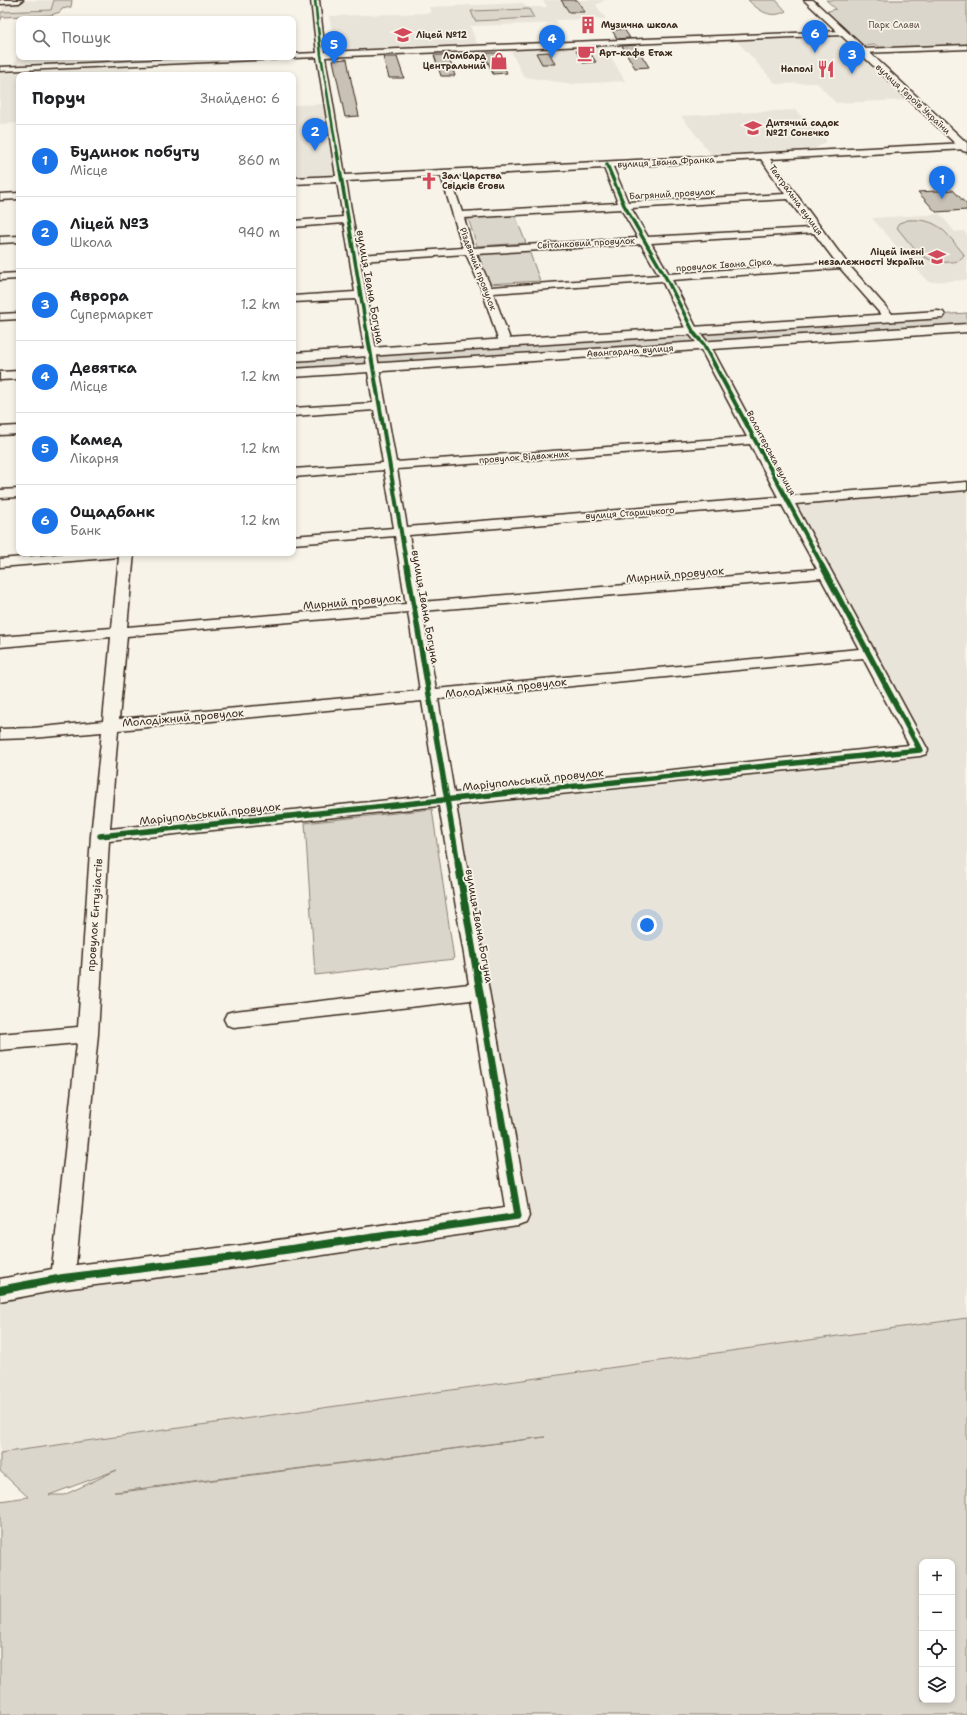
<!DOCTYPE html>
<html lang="uk">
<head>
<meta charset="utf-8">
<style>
	:root { --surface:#fff; --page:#f2f2f2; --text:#202124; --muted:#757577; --line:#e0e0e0; --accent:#1a73e8 }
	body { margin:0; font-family:"Shantell Sans",sans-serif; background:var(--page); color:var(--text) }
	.controls { position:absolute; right:12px; bottom:12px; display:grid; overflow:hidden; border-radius:8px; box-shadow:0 2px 6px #0003 }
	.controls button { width:36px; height:36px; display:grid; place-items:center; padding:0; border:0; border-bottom:1px solid var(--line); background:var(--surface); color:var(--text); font:20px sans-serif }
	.you { position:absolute; left:647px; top:925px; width:14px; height:14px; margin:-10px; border:3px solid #fff; border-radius:50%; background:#1a73e8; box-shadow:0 0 0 6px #1a73e833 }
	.badge { display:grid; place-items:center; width:26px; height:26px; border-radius:50%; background:var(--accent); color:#fff; font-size:13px; font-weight:700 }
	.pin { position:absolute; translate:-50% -33px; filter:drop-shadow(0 1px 2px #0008) }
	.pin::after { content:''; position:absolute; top:21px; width:14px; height:12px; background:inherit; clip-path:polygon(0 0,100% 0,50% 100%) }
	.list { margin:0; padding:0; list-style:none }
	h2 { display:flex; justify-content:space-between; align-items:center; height:52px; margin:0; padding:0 16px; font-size:17px }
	h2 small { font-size:13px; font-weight:400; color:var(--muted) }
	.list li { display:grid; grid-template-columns:26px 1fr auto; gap:12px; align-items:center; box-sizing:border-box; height:72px; padding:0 16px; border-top:1px solid var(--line) }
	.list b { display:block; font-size:15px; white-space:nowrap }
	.list p { margin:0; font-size:13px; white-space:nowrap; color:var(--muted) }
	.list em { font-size:13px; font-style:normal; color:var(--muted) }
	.icon { flex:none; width:22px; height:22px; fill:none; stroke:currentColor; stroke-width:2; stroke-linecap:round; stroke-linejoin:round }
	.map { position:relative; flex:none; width:967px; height:1715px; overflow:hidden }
	.search { position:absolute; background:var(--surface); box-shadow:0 2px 6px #0003; left:16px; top:16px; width:280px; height:44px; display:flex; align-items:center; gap:10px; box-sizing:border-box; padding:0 14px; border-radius:8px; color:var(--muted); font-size:15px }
	.panel { position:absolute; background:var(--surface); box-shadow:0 2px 6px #0003; left:16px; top:72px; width:280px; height:484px; border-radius:8px }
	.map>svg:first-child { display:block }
</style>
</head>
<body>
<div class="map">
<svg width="967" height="1715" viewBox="0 0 967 1715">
	<rect width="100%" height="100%" fill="#f7f3e8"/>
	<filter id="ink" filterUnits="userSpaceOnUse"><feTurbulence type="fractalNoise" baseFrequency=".025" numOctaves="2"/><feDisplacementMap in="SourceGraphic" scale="8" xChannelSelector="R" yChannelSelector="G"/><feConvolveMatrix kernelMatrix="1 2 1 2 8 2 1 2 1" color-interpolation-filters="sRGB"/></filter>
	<g filter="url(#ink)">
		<g fill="#e9e4d9">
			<polygon points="53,0 51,10 1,12 6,1"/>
			<polygon points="543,0 605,0 596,5 606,19 556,20 558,23 470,26 477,44 336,50 329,16 431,13 429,7 523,3 526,7 547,7"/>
			<polygon points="839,36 906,100 836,103 817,83 776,84 736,40"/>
			<polygon points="603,43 625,81 571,84 524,77 509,47"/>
			<polygon points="19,50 19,57 144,57 14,64"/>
			<polygon points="130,67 129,75 19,75 19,123 0,124 0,73"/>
			<polygon points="328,104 342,179 293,181 293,105"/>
			<polygon points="795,110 827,141 815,149 711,154 681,116"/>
			<polygon points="940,214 955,232 964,231 967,235 967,280 928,282 872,218"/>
			<polygon points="967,486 967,1318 0,1453 0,1290 518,1216 447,800 919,750 787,501"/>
		</g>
		<g fill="#dbd6cb" stroke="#8b8074" fill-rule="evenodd">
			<polygon points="54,0 72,0 71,7 62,9 60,12 51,15 2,17 0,21 1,12 51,10"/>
			<path d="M748,0H776L786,11C771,20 758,10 748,0Z"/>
			<polygon points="826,0 967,0 967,47 884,51 876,45 856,46 821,13 836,9"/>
			<polygon points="529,9 534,18 475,21 471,11"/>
			<polygon points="514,213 526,243 477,246 467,215"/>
			<path d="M908,220C939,218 945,232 963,253L964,256C961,261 956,262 951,262C923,265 914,248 898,229L897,226L899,223Z"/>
			<polygon points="528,248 540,281 488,284 477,250"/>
			<polygon points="967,313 967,328 293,373 293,357"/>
			<polygon points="432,809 454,959 315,975 305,823"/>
			<path d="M967,1318V1715H0V1501L28,1497L0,1471V1453ZM545,1437L122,1492H114ZM117,1470L64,1495H49ZM922,1562H952V1700H922Z"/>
		</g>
		<g fill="#c8c1b6" stroke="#3b2a1e">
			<polygon points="561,0 577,0 585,12 569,12"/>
			<polygon points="624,29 630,38 617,39 612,30"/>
			<polygon points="635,45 649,67 635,68 622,46"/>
			<polygon points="576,51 589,51 596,62 583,63"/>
			<polygon points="549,52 555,64 542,64 536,53"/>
			<polygon points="484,53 498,53 507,73 493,74"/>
			<polygon points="434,55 448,55 455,76 441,76"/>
			<polygon points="383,57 397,57 404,78 389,78"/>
			<polygon points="347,59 351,80 359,116 345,117 333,60"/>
			<polygon points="953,190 967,205 967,210 936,212 918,192"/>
		</g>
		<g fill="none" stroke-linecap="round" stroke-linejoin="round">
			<g stroke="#3b2a1e" stroke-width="3">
				<g id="minor">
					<path d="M311,0H319L325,52L842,31L846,33L842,35L325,57L345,175L967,143V149L770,159L847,263L893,315L895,317L893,319H885L840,268L672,280L697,329L710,345L791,496L967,482V490L795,504L928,750L926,754L920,756L456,805L529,1216L526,1223L518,1226L243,1267L63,1289L0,1301V1279L52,1269L77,1043L0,1050V1034L78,1027L91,836L102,732L32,738L0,739V729L32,728L103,721L111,637L0,647V637L112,628L119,557L0,567V559L70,553H134L127,627L406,604L395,536L293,544V536L394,528L384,470L293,477V469L383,463L374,410L293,416V408L373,403L356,299L293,302V296L355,292L344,223L293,227V221L343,217L337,182L293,184V178L336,176L317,57L293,58L290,57H293V54L317,53ZM761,159L785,194L628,202L613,167ZM604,168L618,203L462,212L450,176ZM441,176L463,248L359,255L346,181ZM788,199L810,228L648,237L631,208ZM621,209L638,238L473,248L464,218ZM814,233L836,262L669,274L651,243ZM641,244L659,275L491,287L476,254ZM466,254L482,290L499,342L501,344H509L511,342L493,293L662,281L686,330L699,346L747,437L396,462L360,261ZM750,444L778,497L407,527L397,469ZM782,505L817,569L421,602L409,535ZM821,578L859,649L436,689L422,611ZM408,612L420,691L119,719L127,636ZM863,658L909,745L454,793L438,699ZM422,701L437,795L110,829L118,730ZM439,806L469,984L234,1011L227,1013L224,1019L227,1025L234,1027L471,1000L505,1207L243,1245L76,1265L98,1034L109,841Z"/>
					<polygon points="967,45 967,49 862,53 858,51 862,49"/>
					<polygon points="223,57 281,57 277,59 0,71 0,67"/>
					<polygon points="19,193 19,199 0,200 0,194"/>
					<polygon points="19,236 19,242 0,243 0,237"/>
					<polygon points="19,273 19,279 0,280 0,274"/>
					<polygon points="19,313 19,319 0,320 0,314"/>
					<polygon points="19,426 19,434 0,435 0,427"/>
					<polygon points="19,489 19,497 0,498 0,490"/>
				</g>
			</g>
			<g stroke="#3b2a1e" stroke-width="3">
				<g id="tertiary">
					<polygon points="0,0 23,0 19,3 0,4"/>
					<polygon points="804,0 813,0 967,143 967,152 963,151"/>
					<polygon points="938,311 943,312 945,315 943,318 293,361 293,353"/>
					<polygon points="967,324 967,332 293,377 293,369"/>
					<polygon points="19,371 19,379 0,380 0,372"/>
				</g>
			</g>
			<use href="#minor" fill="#f7f3e8" fill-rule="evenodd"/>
			<use href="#tertiary" fill="#f7f3e8" fill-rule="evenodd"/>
			<g stroke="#f7f3e8" stroke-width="3.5">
				<polyline id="cycleway-far5" points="315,0 321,55 336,147"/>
			</g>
			<g stroke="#f7f3e8" stroke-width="5">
				<g id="cycleway-far4">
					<polyline points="336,146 367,333"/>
					<polyline points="607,165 624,205 666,278 694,333"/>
				</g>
			</g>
			<g stroke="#f7f3e8" stroke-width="6">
				<g id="cycleway-far3">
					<polyline points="367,332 407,567"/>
					<polyline points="693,332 704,345 823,567"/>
				</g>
			</g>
			<g stroke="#f7f3e8" stroke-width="8">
				<g id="cycleway-far2">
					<polyline points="407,566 458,864"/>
					<polyline points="100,836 920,750 822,566"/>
				</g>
			</g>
			<g stroke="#f7f3e8" stroke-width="10">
				<polyline id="cycleway-far1" points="353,1240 518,1216 458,863"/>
			</g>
			<g stroke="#f7f3e8" stroke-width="11">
				<polyline id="cycleway" points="0,1290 63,1278 243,1256 360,1239"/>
			</g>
			<use href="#cycleway-far5" stroke="#1b5e20" stroke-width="2.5"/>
			<use href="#cycleway-far4" stroke="#1b5e20" stroke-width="3.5"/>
			<use href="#cycleway-far3" stroke="#1b5e20" stroke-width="4"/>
			<use href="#cycleway-far2" stroke="#1b5e20" stroke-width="5.5"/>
			<use href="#cycleway-far1" stroke="#1b5e20" stroke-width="7"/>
			<use href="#cycleway" stroke="#1b5e20" stroke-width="8"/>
		</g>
	</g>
	<defs>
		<g id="building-bare" transform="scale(1.38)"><path d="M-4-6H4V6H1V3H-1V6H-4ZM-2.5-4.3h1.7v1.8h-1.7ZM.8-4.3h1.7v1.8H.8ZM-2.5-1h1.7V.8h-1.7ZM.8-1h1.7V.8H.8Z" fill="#d1495b" stroke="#f7f3e8" stroke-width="2.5" paint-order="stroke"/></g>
		<g id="school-bare" transform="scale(1.38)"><path d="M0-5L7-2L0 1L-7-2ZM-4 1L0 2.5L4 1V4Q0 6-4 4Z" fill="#d1495b" stroke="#f7f3e8" stroke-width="2.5" paint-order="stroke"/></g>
		<g id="cafe-bare" transform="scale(1.38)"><path d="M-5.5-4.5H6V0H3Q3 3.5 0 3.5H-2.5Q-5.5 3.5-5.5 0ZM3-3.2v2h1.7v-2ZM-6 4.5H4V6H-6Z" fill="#d1495b" stroke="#f7f3e8" stroke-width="2.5" paint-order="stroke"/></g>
		<g id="shop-bare" transform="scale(1.38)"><path d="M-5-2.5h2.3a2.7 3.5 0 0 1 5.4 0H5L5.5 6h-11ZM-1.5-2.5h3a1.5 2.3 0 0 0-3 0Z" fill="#d1495b" stroke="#f7f3e8" stroke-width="2.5" paint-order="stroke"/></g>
		<g id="restaurant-bare" transform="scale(1.38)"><path d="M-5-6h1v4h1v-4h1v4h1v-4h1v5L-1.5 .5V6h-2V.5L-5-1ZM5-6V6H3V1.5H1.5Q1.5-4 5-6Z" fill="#d1495b" stroke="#f7f3e8" stroke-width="2.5" paint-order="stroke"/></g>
		<g id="church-bare" transform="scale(1.38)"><path d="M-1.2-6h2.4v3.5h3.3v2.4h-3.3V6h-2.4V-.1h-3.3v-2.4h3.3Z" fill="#d1495b" stroke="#f7f3e8" stroke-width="2.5" paint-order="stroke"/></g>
	</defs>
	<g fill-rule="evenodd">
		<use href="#building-bare" x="588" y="25"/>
		<use href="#school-bare" x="403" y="35"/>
		<use href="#cafe-bare" x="586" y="53"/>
		<use href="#shop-bare" x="499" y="61"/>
		<use href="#restaurant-bare" x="826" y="69"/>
		<use href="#school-bare" x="753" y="128"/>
		<use href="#church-bare" x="429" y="181"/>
		<use href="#school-bare" x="937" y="257"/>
	</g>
	<g text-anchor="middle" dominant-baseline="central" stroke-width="3.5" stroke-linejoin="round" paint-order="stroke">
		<g font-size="9" font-weight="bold" fill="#3b2a1e" stroke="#f7f3e8" text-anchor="start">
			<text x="601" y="25">Музична школа</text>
			<text x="416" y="35">Ліцей №12</text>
			<text x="599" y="53">Арт-кафе Етаж</text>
			<text x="486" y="56" text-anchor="end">Ломбард<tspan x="486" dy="10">Центральний</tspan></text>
			<text x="813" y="69" text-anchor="end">Наполі</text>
			<text x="766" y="123">Дитячий садок<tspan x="766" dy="10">№21 Сонечко</tspan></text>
			<text x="442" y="176">Зал Царства<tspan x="442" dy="10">Свідків Єгови</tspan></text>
			<text x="924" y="252" text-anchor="end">Ліцей імені<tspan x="924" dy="10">незалежності України</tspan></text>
		</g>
		<g font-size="9" fill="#5b4c41" stroke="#f7f3e8">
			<text x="894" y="25">Парк Слави</text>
		</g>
		<g font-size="9" fill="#3b2a1e" stroke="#f7f3e8">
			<text transform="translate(913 99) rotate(43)">вулиця Героїв України</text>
			<text transform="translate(666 162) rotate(-3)">вулиця Івана Франка</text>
			<text transform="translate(672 194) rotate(-3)">Багряний провулок</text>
			<text transform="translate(796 200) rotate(54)">Театральна вулиця</text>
			<text transform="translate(586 243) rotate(-3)">Світанковий провулок</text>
			<text transform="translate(724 265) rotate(-4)">провулок Івана Сірка</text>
			<text transform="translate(478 269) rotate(69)">Різдвяний провулок</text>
			<text transform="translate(630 351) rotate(-4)">Авангардна вулиця</text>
			<text transform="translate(771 453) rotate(62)">Волонтерська вулиця</text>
			<text transform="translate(524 457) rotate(-4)">провулок Відважних</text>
			<text transform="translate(630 513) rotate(-4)">вулиця Старицького</text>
		</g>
		<g font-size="11" fill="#3b2a1e" stroke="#f7f3e8">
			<text transform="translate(370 287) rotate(80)">вулиця Івана Богуна</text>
			<text transform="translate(675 575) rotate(-5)">Мирний провулок</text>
			<text transform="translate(352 602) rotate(-5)">Мирний провулок</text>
			<text transform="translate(425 607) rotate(80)">вулиця Івана Богуна</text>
			<text transform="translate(506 688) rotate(-6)">Молодіжний провулок</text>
			<text transform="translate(183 718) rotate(-5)">Молодіжний провулок</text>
			<text transform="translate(533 780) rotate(-6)">Маріупольський провулок</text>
			<text transform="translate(210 814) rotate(-6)">Маріупольський провулок</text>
			<text transform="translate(95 915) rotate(-86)">провулок Ентузіастів</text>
			<text transform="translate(479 926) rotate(80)">вулиця Івана Богуна</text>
		</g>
	</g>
</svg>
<div class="controls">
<button>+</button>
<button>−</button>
<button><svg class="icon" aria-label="locate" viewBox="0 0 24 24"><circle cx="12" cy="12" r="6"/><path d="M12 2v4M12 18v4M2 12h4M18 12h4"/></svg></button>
<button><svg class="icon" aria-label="layers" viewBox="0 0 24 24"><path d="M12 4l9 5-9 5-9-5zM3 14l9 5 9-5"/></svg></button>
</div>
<div class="you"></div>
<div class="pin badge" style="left:942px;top:199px">1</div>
<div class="pin badge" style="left:315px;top:151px">2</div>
<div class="pin badge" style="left:852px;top:74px">3</div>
<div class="pin badge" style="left:552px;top:58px">4</div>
<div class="pin badge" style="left:334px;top:64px">5</div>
<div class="pin badge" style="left:815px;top:53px">6</div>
<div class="search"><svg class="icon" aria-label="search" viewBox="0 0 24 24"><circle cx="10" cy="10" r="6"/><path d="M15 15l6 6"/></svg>Пошук</div>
<section class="panel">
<h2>Поруч<small>Знайдено: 6</small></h2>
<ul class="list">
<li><span class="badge">1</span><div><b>Будинок побуту</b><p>Місце</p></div><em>860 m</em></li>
<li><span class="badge">2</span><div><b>Ліцей №3</b><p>Школа</p></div><em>940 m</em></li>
<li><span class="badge">3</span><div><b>Аврора</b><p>Супермаркет</p></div><em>1.2 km</em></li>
<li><span class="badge">4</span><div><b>Девятка</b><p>Місце</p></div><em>1.2 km</em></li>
<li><span class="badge">5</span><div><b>Камед</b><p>Лікарня</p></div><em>1.2 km</em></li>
<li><span class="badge">6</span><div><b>Ощадбанк</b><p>Банк</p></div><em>1.2 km</em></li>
</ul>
</section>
</div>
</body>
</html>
